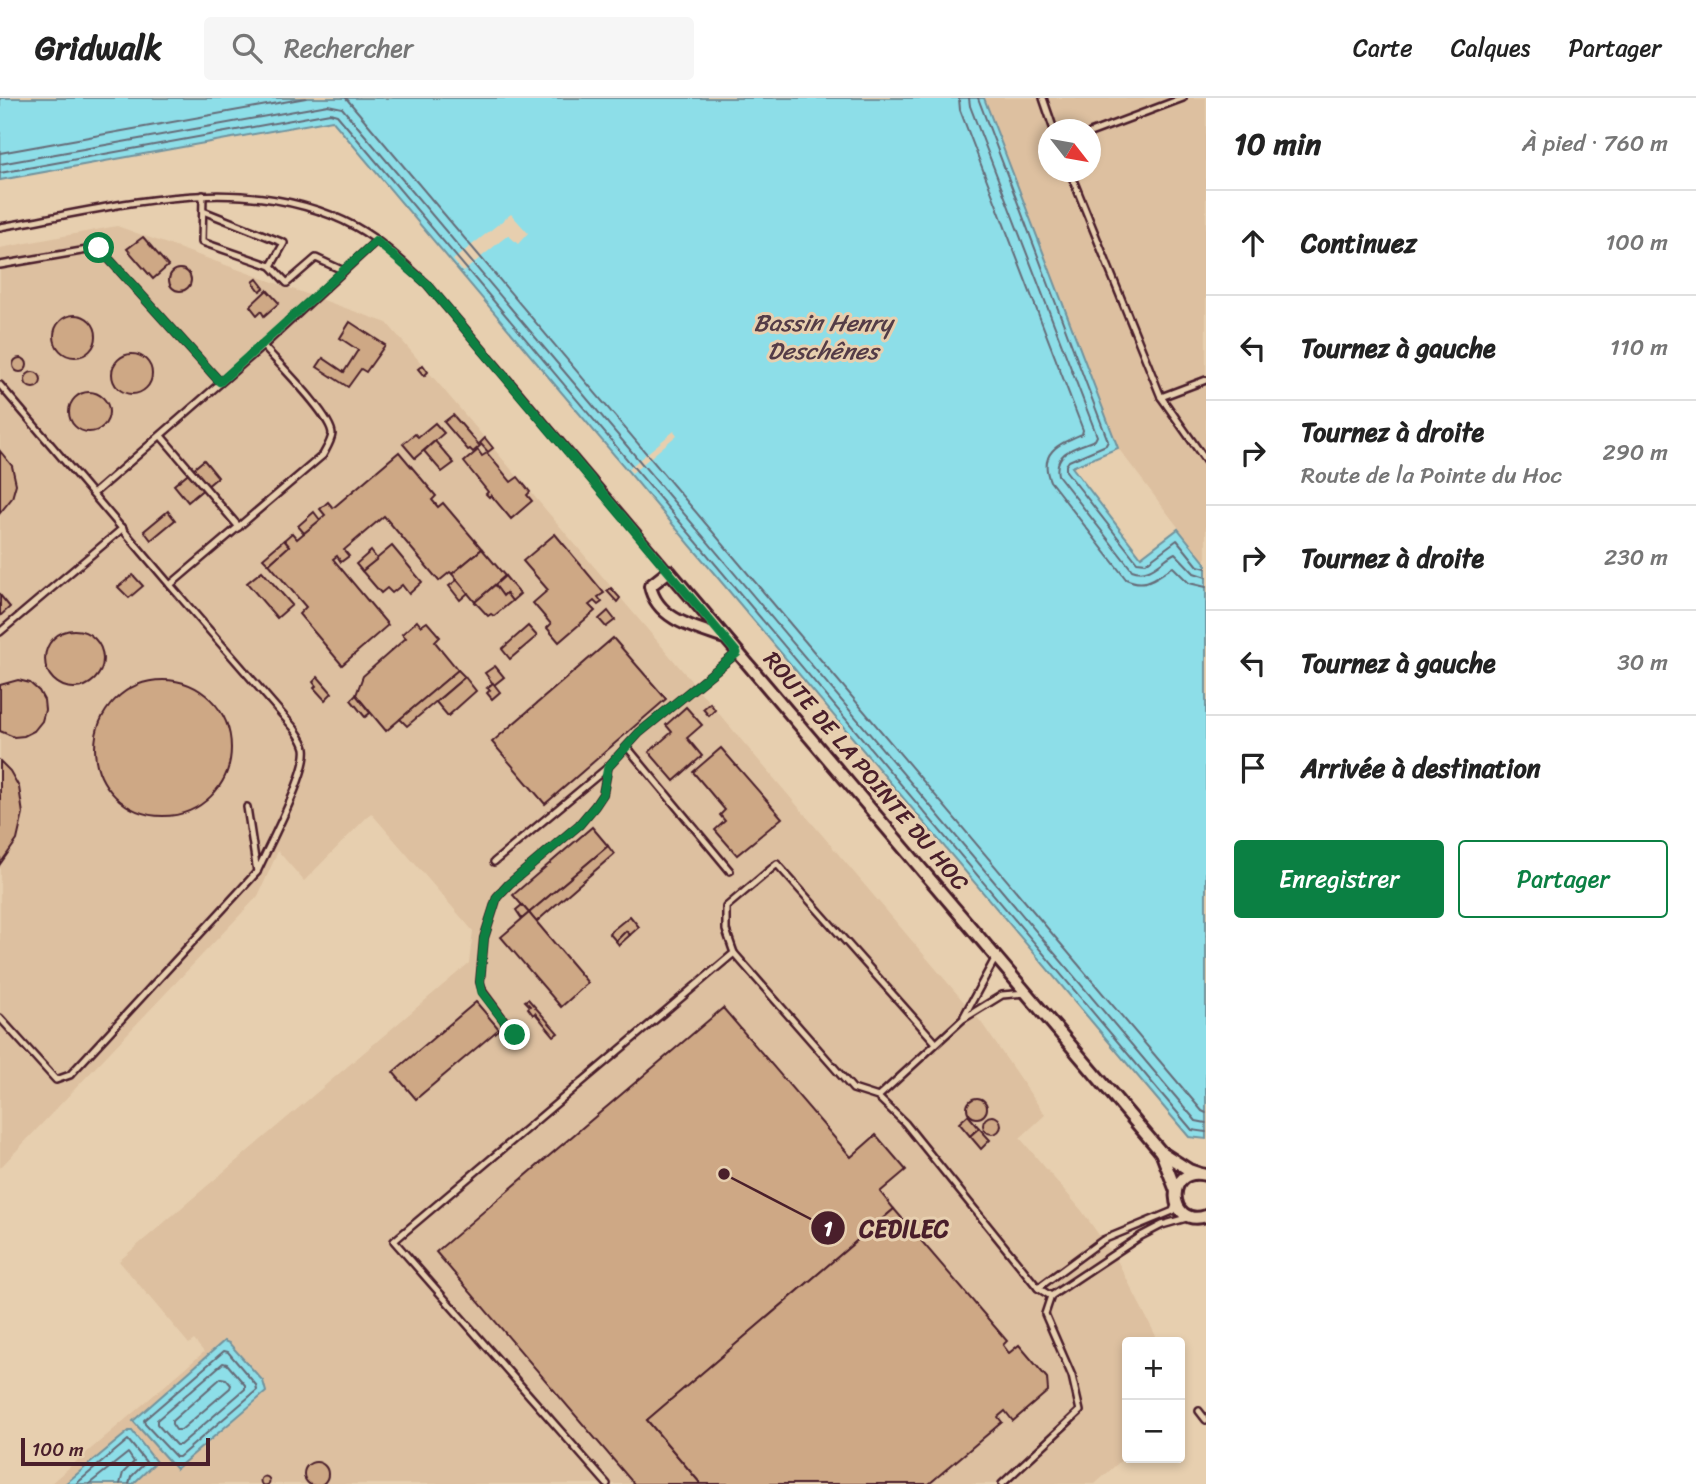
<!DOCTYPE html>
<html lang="fr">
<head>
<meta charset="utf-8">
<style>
	:root { --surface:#fff; --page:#f6f6f6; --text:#222; --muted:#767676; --line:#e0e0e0; --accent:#0b8043 }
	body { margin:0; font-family:Sriracha,sans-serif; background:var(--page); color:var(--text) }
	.controls { position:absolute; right:21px; bottom:21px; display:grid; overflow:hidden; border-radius:7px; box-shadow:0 4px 10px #0003 }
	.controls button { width:63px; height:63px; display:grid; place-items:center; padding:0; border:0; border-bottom:2px solid var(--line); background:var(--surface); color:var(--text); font:35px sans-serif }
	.compass { position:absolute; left:1038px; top:21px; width:63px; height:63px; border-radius:50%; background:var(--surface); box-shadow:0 4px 10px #0003; rotate:121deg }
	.scale { position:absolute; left:21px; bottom:18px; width:189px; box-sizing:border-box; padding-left:7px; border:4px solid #4a1f2b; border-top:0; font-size:19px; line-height:24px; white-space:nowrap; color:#4a1f2b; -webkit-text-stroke:5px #e7cfaf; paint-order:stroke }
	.stop { position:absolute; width:21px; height:21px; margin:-16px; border:5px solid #0b8043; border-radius:50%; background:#fff }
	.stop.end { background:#0b8043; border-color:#fff; box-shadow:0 2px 7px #0008 }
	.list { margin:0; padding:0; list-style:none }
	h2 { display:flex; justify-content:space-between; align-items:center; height:91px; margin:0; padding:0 28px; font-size:30px }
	h2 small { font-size:23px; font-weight:400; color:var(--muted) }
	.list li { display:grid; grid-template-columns:46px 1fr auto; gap:21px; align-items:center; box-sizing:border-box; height:105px; padding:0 28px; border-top:2px solid var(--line) }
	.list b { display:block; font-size:26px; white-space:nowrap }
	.list p { margin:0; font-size:23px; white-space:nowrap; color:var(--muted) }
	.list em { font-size:23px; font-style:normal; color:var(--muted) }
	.actions { display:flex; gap:14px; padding:21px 28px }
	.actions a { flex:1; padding:16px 0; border:2px solid var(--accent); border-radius:7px; text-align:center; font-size:24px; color:var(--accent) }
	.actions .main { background:var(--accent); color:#fff }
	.icon { flex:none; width:38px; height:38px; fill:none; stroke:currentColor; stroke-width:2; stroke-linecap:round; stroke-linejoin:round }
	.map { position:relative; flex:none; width:1206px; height:1386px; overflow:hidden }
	header { display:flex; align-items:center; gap:42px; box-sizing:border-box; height:98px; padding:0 35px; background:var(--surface); border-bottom:2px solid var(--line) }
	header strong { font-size:33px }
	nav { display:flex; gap:38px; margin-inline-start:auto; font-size:24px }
	.search { width:490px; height:63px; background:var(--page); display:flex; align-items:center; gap:18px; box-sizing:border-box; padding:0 24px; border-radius:7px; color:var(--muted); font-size:26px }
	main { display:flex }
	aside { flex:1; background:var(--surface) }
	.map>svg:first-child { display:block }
</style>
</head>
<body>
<header>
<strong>Gridwalk</strong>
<div class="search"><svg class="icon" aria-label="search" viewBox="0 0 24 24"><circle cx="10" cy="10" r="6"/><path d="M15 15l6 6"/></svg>Rechercher</div>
<nav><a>Carte</a><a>Calques</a><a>Partager</a></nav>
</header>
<main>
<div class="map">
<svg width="1206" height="1386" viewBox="0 0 1206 1386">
	<rect width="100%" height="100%" fill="#e7cfaf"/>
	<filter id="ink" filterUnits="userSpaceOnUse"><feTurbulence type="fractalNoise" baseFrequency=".0143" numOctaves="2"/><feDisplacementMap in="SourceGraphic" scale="14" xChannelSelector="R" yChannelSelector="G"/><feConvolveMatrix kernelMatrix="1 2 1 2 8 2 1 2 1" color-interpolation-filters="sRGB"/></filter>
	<g filter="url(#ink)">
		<g fill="#ddc0a0" fill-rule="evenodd">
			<path d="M984,0H1206V466L1118,350ZM1048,32H1090V74H1048Z"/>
			<polygon points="117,128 387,225 981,924 1045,1017 1020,1040 1082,1113 1118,1164 1159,1244 1127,1244 1127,1357 1095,1386 50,1386 204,1254 194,1242 189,1246 119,1163 469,865 473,833 371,715 304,783 278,753 258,798 0,1070 0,150"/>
		</g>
		<g fill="#8ddee8" stroke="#72929c" stroke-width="2">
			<polygon points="0,0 984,0 1118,350 1072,369 1141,459 1178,431 1206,466 1206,1041 1189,1039 332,22 0,82"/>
			<polygon points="224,1243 229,1245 263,1283 266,1294 176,1371 133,1323"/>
			<polygon points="129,1333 132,1333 156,1364 133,1386 65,1386"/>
		</g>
		<g fill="#e7cfaf">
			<polygon points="511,116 528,135 518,146 508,137 463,174 453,162"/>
			<polygon points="674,333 677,337 632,375 628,371"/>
		</g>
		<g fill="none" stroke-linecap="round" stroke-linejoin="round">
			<g stroke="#656b77" stroke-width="2">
				<polyline points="346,0 1202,1013 1206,1015"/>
				<path d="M959,0L960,12L1083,332L1082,336C1059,346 1038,354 1050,383L1126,481C1147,491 1157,478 1173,469L1189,485L1206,489"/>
				<path d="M969,0L970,8L1097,338L1095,342C1078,349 1053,353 1058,377L1132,472C1150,479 1161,462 1175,455L1194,475L1206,479"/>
				<polyline points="978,0 1108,343 1106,347 1069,363 1066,367 1066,373 1137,464 1146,465 1177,442 1198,468 1206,470"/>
				<polyline points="0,55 306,0"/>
				<polyline points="0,66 328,7 342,10 1196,1023 1206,1025"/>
				<polyline points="0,75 330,15 337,17 1192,1032 1206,1034"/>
				<polygon points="224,1253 228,1254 256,1287 257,1292 179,1359 176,1359 145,1326 144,1322"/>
				<polygon points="223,1265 227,1266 245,1287 245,1291 180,1347 176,1347 157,1326 157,1322"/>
				<polygon points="221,1280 226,1281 231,1287 230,1290 181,1332 176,1332 172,1326 172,1323"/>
				<polyline points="76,1386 128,1342 146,1364 131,1379 129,1386"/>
				<polyline points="89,1386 128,1355 134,1364 123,1375 120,1386"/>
			</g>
		</g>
		<g fill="#cea885" stroke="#4a1f2b" stroke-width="2">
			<polygon points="143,139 168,168 153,181 127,151"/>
			<circle cx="180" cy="182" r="11"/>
			<polygon points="257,181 264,190 260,193 253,184"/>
			<polygon points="267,192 279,205 264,218 261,213 257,217 250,208"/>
			<circle cx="75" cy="238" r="21"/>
			<polygon points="350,224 385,247 366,274 361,271 348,289 317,269 323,260 344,274 358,252 340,240"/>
			<circle cx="132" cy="276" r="20"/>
			<circle cx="20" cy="267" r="7"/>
			<polygon points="423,267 428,274 424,278 418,271"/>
			<circle cx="33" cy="282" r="8"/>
			<circle cx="89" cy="314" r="20"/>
			<polygon points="453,317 480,348 473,354 470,351 468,352 444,324"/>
			<polygon points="435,325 444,335 415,360 403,346 415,336 418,339"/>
			<polygon points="485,340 493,350 488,354 480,345"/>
			<polygon points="435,343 454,365 442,374 424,353"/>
			<polygon points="478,352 482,358 487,355 511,384 518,379 530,394 527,397 532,403 511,421 491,397 489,399 486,396 488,394 464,364"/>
			<polygon points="0,353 12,368 16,386 12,400 0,415"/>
			<polygon points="399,354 436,398 432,402 438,409 443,405 482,451 452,476 450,474 439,483 384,418 344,452 349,458 341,464 337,458 333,461 388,527 342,567 299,516 306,509 269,466 289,448 284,442 292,435 297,441 325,417 320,411 328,404 333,410"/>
			<polygon points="204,362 218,379 188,404 174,387"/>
			<polygon points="168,413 175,422 151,442 144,433"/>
			<polygon points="314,414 320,422 304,435 298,428"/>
			<polygon points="555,436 604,495 598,499 602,504 598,507 594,503 589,507 595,513 559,544 547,530 551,526 533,505 548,492 523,463"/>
			<polygon points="284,442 289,448 269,466 263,460"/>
			<polygon points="392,448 422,484 409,496 402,487 392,495 387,490 381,495 362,473"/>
			<polygon points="482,451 505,478 475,504 452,476"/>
			<polygon points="371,453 377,461 362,473 356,466"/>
			<polygon points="262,473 292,507 277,520 247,485"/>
			<polygon points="133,477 143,488 129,500 118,489"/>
			<polygon points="505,478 520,496 512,503 506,495 503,498 495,487"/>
			<polygon points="457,482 468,495 460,502 449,488"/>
			<polygon points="495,487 503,498 506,495 512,503 494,518 491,516 488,518 475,504"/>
			<polygon points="611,490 620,500 617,504 607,493"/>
			<polygon points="0,497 10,509 0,518"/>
			<polygon points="608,513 615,522 606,529 599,521"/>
			<polygon points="417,523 421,528 427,524 440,539 435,544 458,572 386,633 356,597 363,578 406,540 402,536"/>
			<polygon points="528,528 537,538 510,561 502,551"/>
			<circle cx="74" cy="561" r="29"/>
			<polygon points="613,540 666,601 545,706 492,644"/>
			<polygon points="495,568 504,579 494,587 485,575"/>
			<polygon points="458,572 465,579 407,628 400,621"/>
			<polygon points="318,579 332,595 325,602 314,590 316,588 313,584"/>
			<polygon points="465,579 476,593 448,618 436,604"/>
			<circle cx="163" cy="650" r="68"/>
			<polygon points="18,582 30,585 39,593 44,602 45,612 42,623 34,633 24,638 14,639 0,633 0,587"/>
			<polygon points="493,585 500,594 492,601 487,595 490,592 487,590"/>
			<polygon points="356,597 370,615 365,619 351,602"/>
			<polygon points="710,605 715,612 709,618 703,611"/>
			<polygon points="686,609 702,627 687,640 702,658 674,683 649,654 672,634 666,627"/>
			<polygon points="721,650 782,720 737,757 715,732 725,723 720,717 725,712 693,674"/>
			<polygon points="0,663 10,673 19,689 23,716 17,742 0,766"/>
			<polygon points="592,729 608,748 529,815 513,797"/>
			<polygon points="608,748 614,756 536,824 529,815"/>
			<polygon points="522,807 529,815 522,821 516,812"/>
			<polygon points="529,815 588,885 561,909 501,839"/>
			<polygon points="630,818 639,829 630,837 626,833 616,843 609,835"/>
			<polygon points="626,833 630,837 619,847 616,843"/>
			<polygon points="528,901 558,935 554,938 535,915 533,917 528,910 530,908 525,903"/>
			<polygon points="476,904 499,931 416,1001 393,974"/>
			<polygon points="723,910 851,1059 876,1037 906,1072 880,1094 894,1111 647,1322 701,1386 634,1386 436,1154"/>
			<circle cx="977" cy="1010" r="10"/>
			<polygon points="968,1017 979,1030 970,1038 959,1025"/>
			<circle cx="992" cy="1027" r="9"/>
			<polygon points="979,1030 990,1042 981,1051 970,1038"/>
			<polygon points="894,1111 1007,1243 1003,1247 1009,1255 1019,1247 1047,1280 1048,1293 1013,1323 1005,1313 998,1319 1002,1324 929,1386 701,1386 647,1322"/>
			<circle cx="316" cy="1376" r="12"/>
			<circle cx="265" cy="1383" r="4.5"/>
		</g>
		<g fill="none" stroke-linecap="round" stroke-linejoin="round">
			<g stroke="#4a1f2b" stroke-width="10">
				<g id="service">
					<polyline points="1043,0 1054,32"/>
					<polyline points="1090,35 1183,0"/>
					<polyline points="1070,74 1161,299 1206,363"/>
					<polyline points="203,97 202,144 271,168 287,185 316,160 344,173"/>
					<polyline points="203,113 284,145 271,168"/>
					<path d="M0,129C117,109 244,69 356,129C383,144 405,166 427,186L669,472"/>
					<polyline points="0,167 99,150 220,284"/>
					<path d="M0,287L170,487L323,357C326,351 331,344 332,336C332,318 277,264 263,248"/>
					<polyline points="1161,299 1206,282"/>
					<polyline points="161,338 239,429"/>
					<polyline points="93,396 263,248 376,143"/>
					<path d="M170,487L294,630C298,636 303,642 305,650C309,673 268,749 257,774L247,709"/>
					<polyline points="0,534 123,430"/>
					<polyline points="627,649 730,773"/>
					<polyline points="494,764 608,669 639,635 737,555"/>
					<polyline points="734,855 726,832 726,809 777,766 936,945"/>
					<polyline points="964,918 996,859"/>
					<polyline points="0,920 56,982 70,977 257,774"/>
					<polyline points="515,937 483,894 480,884 484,840 493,812 497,799 509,786 579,727 595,708 603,696 608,669"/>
					<polyline points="878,999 963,921 1002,897 1027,895"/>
					<polyline points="1038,1190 1103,1142 1173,1113 1176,1105"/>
					<polyline points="1051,1198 1141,1138 1162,1127 1190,1119"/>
					<polyline points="1199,1313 1206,1322"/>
					<polyline points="607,1386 394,1143 734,855 853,991 878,999 905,1025 1038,1190 1051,1198 1045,1216 1072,1278 1080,1313 1002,1386"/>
				</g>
			</g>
			<g stroke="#4a1f2b" stroke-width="16">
				<g id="minor">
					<path d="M725,540C696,530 657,522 650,488L669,473L1161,1054L1189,1072L1198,1075"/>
					<polyline points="1161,1054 1176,1093"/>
					<path d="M1206,1077C1164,1066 1167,1131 1206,1118"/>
				</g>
			</g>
			<use href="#service" stroke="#e7cfaf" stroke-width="5"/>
			<use href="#minor" stroke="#e7cfaf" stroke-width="10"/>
		</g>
	</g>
	<g fill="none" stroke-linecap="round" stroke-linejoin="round" filter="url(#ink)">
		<polyline stroke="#0b8043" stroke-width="9" points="99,150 220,284 376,143 427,186 737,555 639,635 608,669 603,696 595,708 579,727 509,786 497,799 484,840 480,884 482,894 515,937"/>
	</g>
	<g text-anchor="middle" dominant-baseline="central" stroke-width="6" stroke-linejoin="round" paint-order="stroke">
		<g font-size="23" fill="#4a1f2b" stroke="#e7cfaf">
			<text transform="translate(866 673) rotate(50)">ROUTE DE LA POINTE DU HOC</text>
		</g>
		<g font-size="24" font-style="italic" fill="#543c47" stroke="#e7cfaf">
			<text x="823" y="225">Bassin Henry<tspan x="823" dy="28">Deschênes</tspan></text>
		</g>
	</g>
	<path fill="none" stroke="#4a1f2b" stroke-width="2.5" d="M724 1076L828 1130"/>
	<g fill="#4a1f2b" stroke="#e7cfaf" stroke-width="2.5">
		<circle cx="724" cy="1076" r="7"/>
		<circle cx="828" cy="1130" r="18"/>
	</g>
	<g font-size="21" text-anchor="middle" font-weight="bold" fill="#fff">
		<text x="828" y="1138">1</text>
	</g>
	<g font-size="24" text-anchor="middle" font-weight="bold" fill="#4a1f2b" stroke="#e7cfaf" stroke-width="6" stroke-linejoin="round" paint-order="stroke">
		<text x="904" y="1139">CEDILEC</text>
	</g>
</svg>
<div class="controls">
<button>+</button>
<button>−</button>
</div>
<svg class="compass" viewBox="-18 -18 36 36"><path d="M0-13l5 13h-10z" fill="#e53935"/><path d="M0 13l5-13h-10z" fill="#767676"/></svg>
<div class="scale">100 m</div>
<div class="stop" style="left:99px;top:150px"></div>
<div class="stop end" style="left:515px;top:937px"></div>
</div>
<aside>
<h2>10 min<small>À pied · 760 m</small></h2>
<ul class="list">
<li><svg class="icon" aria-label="ahead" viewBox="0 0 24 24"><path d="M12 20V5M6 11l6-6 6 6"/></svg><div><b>Continuez</b></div><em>100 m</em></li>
<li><svg class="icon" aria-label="left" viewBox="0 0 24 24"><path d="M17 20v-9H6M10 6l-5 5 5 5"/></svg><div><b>Tournez à gauche</b></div><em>110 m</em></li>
<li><svg class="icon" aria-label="right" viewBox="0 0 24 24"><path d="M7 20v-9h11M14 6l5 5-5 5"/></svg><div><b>Tournez à droite</b><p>Route de la Pointe du Hoc</p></div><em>290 m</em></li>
<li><svg class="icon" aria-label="right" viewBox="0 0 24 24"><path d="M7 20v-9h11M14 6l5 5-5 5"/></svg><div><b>Tournez à droite</b></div><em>230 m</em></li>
<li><svg class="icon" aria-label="left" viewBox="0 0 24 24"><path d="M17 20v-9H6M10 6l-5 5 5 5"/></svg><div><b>Tournez à gauche</b></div><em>30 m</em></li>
<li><svg class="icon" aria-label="arrive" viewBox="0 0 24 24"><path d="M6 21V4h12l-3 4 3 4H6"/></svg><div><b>Arrivée à destination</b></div></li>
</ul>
<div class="actions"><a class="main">Enregistrer</a><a>Partager</a></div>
</aside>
</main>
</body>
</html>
